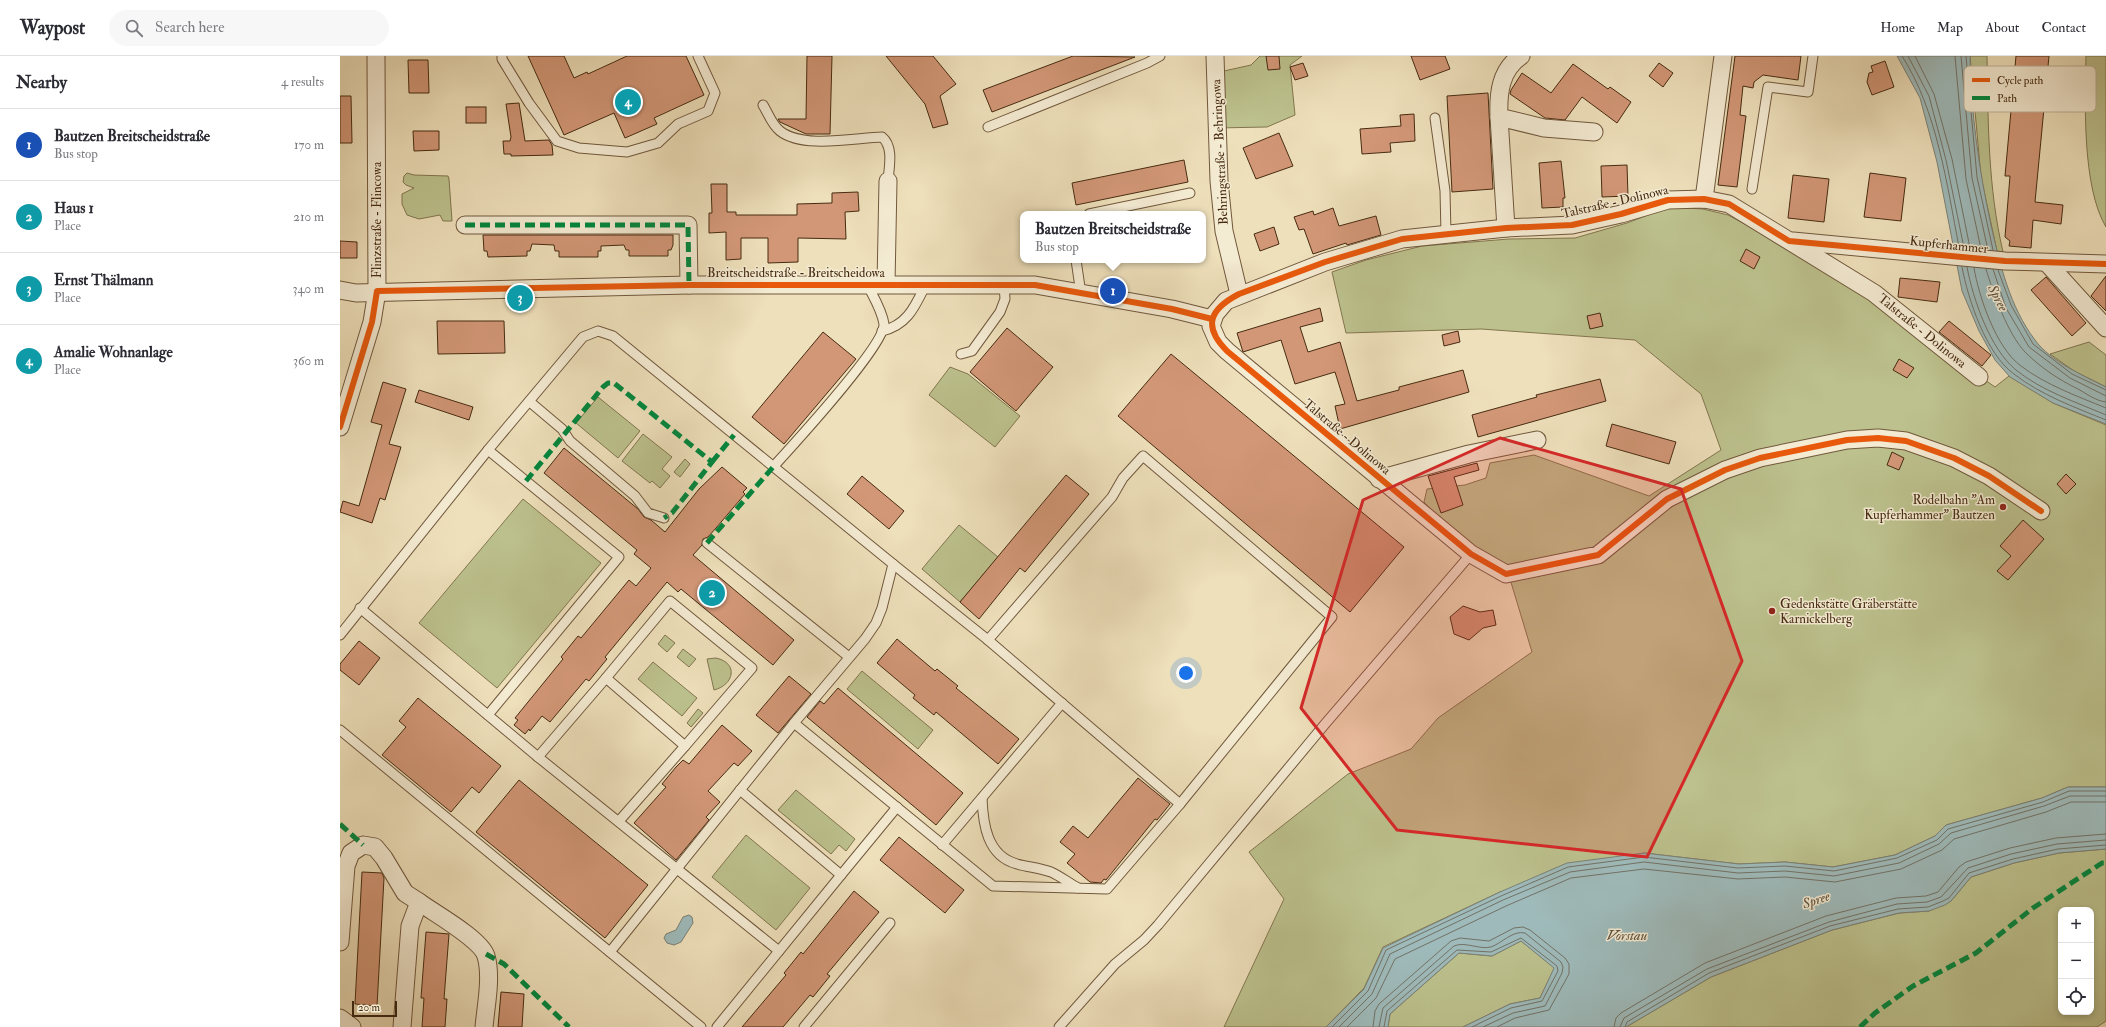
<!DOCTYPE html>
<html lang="en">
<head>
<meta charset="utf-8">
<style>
	:root { --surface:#fff; --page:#f7f7f7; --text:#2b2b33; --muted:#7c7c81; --line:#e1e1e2; --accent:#8f2418 }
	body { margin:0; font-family:"IM FELL Double Pica",serif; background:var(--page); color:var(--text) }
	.controls { position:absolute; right:12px; bottom:12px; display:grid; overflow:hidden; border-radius:8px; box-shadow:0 2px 6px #0003 }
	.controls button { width:36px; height:36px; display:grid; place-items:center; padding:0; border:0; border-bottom:1px solid var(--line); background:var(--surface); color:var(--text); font:20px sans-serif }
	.scale { position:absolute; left:12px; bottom:10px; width:45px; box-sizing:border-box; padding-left:4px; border:2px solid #472b11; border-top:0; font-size:11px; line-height:14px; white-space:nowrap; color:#472b11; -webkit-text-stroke:3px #f4ebd3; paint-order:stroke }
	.you { position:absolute; left:846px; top:617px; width:14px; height:14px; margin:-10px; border:3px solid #fff; border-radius:50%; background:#1a73e8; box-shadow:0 0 0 6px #1a73e833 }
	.badge { display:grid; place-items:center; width:26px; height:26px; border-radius:50%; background:var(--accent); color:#fff; font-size:13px; font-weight:700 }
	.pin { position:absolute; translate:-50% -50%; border:2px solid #fff; box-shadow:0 1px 4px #0006 }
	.popup { position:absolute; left:680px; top:155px; width:186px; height:52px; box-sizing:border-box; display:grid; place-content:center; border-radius:8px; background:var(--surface); filter:drop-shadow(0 1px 3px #0005); font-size:13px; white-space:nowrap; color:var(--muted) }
	.popup b { font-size:15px; color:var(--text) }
	.popup::after { content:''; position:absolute; left:50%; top:100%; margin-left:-8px; border:8px solid transparent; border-top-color:var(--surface) }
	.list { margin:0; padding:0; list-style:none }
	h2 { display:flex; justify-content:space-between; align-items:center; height:52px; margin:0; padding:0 16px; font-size:17px }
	h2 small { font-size:13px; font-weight:400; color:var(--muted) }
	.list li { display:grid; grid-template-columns:26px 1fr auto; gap:12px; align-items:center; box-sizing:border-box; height:72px; padding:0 16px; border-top:1px solid var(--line) }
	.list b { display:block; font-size:15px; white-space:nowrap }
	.list p { margin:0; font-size:13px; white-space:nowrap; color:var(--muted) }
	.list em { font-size:13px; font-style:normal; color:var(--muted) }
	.icon { flex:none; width:22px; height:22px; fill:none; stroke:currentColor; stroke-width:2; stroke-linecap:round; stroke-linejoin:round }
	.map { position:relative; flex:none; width:1766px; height:971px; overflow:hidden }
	header { display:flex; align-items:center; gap:24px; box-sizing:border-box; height:56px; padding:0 20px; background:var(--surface); border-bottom:1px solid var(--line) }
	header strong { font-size:19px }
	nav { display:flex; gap:22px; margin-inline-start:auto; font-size:14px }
	.search { width:280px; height:36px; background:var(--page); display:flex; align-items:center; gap:10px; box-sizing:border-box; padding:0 14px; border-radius:22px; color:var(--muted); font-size:15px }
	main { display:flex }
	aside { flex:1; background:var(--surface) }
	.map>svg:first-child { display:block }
</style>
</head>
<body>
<header>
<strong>Waypost</strong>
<div class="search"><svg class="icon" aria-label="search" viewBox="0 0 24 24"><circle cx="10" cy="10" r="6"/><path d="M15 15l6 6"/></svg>Search here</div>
<nav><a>Home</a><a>Map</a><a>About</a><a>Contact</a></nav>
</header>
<main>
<aside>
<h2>Nearby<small>4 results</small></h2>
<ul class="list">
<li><span class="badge" style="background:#1a4fb4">1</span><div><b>Bautzen Breitscheidstraße</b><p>Bus stop</p></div><em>170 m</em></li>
<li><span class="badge" style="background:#0f9aa8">2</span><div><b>Haus 1</b><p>Place</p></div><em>210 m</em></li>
<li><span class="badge" style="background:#0f9aa8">3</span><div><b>Ernst Thälmann</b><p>Place</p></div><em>340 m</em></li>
<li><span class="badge" style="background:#0f9aa8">4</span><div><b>Amalie Wohnanlage</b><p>Place</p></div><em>360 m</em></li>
</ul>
</aside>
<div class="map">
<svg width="1766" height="971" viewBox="0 0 1766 971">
	<rect width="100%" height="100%" fill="#eee0bb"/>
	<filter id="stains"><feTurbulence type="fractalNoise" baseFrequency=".005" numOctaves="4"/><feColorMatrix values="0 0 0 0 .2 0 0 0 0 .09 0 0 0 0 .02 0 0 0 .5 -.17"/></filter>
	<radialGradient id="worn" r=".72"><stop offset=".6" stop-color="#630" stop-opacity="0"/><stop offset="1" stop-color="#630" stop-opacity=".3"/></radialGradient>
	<g fill="#bcc18d" stroke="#82764f" fill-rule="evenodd">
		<polygon points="920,0 962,0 950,9 955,59 927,71 877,72 875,17 911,9"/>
		<path d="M1630,0H1647C1648,66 1648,132 1663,196L1657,195L1641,121Z"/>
		<path d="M1746,0H1766V171C1742,131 1745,47 1746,0Z"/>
		<polygon points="67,117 74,119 108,120 109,123 112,165 103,165 100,159 79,163 67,159 62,148 62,138 74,132 66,129 63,126 64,120"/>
		<polygon points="1329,151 1363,153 1388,159 1445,190 1525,240 1655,331 1669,320 1713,347 1766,369 1766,731 1728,731 1702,742 1606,769 1595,780 1555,799 1493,811 1445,806 1399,808 1304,797 1160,836 1043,891 1024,932 986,971 884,971 944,843 909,796 1008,718 1071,693 1098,662 1192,596 1170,523 1261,504 1331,448 1419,397 1258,490 1172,512 1148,505 1110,475 1084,446 1087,433 1125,429 1146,422 1150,407 1194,399 1309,440 1381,394 1361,338 1295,284 1141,273 1006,277 992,216 1026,204 1082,190 1169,183 1235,182 1287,167"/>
		<polygon points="1749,286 1766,299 1766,331 1734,315 1710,298"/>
		<polygon points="610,311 628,318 680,360 655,391 589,339"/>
		<polygon points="258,341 300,375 278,402 236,367"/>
		<polygon points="303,378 332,401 322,413 330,420 320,432 312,425 310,427 282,405"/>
		<polygon points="345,403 350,408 340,421 334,416"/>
		<polygon points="183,443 261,507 157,632 79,567"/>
		<polygon points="619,469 658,501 620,546 582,513"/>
		<polygon points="325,579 335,587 327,596 318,588"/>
		<polygon points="343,593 356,603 349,611 337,601"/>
		<path d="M376,602C399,607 394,629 374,634L367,603Z"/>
		<polygon points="313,606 357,642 342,660 298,623"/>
		<polygon points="522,615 593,674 578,693 507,633"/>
		<polygon points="358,653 363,657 351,671 347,667"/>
		<polygon points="456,734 515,783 506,795 499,789 491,798 438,754"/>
		<polygon points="406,779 470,832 436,874 372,821"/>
		<path d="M1766,793V965L1757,971H1286L1371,921L1492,874L1559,857L1589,855L1611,845L1631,821L1674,807L1719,797ZM1721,854H1751V956H1721Z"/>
		<polygon points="1181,885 1215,912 1200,942 1170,948 1123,971 1048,971 1050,958 1119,897 1152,900"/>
	</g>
	<g fill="#9ebaba" stroke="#7b8176">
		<path d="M1557,0H1630C1631,57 1639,114 1651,169C1660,209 1670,251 1695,284C1710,305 1744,320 1766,331V368L1713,347L1670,321L1655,304L1639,275L1622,235L1597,106L1580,42Z"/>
		<polygon points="1728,731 1766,731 1766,793 1719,797 1674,807 1631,821 1611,845 1605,849 1589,855 1559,857 1492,874 1371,921 1286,971 1123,971 1170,948 1200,942 1214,912 1181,885 1152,900 1119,897 1050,958 1048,971 986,971 1024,933 1043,892 1160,836 1227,807 1304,797 1399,808 1445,806 1493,811 1555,799 1595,780 1606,769 1702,742"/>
		<polygon points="349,859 352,861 353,867 341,886 334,889 327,887 324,882 326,878 336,874 343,861"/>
	</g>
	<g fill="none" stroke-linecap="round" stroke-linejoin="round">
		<g stroke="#727266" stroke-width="1">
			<path d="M1562,0C1597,54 1607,129 1619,191"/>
			<polyline points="1568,0 1589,40 1606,104 1624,192"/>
			<polyline points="1575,0 1594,38 1612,103 1630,192"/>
			<polyline points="1615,0 1626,123 1641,193"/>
			<polyline points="1621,0 1632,122 1648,194"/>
			<polyline points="1626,0 1637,121 1653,194"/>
			<path d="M1622,211C1628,243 1646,298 1674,318C1701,339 1734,351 1766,364"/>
			<path d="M1627,211C1633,243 1650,293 1676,314C1702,335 1736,346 1766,359"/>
			<path d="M1634,212C1639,241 1656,292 1681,310C1706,329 1737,340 1766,352"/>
			<path d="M1646,213C1653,237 1668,278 1685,296C1700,311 1719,324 1738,333C1747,338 1756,345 1766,346"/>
			<polyline points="1653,213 1666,252 1689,291 1730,322 1766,340"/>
			<polyline points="1658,214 1671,249 1693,288 1732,318 1766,334"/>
			<polyline points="992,971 1028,935 1046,894 1161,840 1228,811 1304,801 1398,812 1445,810 1494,815 1557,802 1597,784 1608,773 1703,746 1729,735 1766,735"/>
			<polyline points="999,971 1032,938 1050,898 1163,844 1230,816 1304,806 1398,817 1445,815 1494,820 1559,807 1599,788 1611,777 1704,750 1730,740 1766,740"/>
			<polyline points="1007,971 1036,942 1055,903 1166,850 1231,822 1304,813 1398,823 1445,821 1495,826 1561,813 1602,794 1614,783 1706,756 1731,746 1766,746"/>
			<polyline points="1033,971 1035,955 1039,948 1111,885 1120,882 1149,885 1174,872 1183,871 1190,874 1225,902 1229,908 1229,918 1209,954 1175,962 1157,971"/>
			<path d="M1039,971L1043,952L1114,890C1125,885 1139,894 1151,891C1162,887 1173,874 1185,877L1221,906L1223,911L1222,917L1205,950L1173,957L1143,971"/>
			<polyline points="1044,971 1047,955 1117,894 1151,896 1181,882 1217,910 1218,915 1202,945 1171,952 1132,971"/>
			<polyline points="1274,971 1276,962 1281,957 1365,907 1486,860 1556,842 1586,840 1598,836 1619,811 1626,806 1670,792 1716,782 1766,778"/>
			<polyline points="1280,971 1284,962 1367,913 1489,866 1557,848 1587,846 1601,841 1628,812 1671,798 1717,788 1766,784"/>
			<polyline points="1285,971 1287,966 1369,917 1490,870 1558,853 1588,851 1603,845 1609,842 1629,817 1673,803 1718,793 1766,789"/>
		</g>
	</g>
	<g fill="#d29777" stroke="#472b11">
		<polygon points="188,0 224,0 234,22 247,16 248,18 287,0 346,0 364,39 314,62 317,68 285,82 274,57 224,79"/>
		<polygon points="467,0 492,0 490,78 466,78 440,66 438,63 466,63"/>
		<polygon points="546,0 593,0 616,28 600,40 608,68 593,72 585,48"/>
		<polygon points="733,0 795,1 652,56 643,34"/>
		<polygon points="926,0 939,0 940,13 928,14"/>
		<polygon points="1071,0 1105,0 1110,13 1080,24"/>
		<polygon points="1395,0 1461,0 1458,24 1423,19 1414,26 1413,32 1403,30 1400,59 1406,60 1397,131 1378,129"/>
		<polygon points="1676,0 1709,0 1695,146 1723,149 1721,168 1693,164 1691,192 1669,190 1670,185 1665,181 1670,120 1665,120"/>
		<polygon points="68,4 88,4 89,37 69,37"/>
		<polygon points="1545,5 1554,31 1532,39 1527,26 1529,17 1533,16 1531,10"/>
		<polygon points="963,7 968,20 955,24 950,11"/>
		<polygon points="1319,7 1333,17 1323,31 1309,20"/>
		<polygon points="1233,8 1268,33 1270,31 1291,46 1277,67 1242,41 1225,64 1205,62 1170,38 1171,34 1182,17 1211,37"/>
		<polygon points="1148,37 1153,133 1112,136 1107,40"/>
		<polygon points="0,40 11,40 12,87 0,87"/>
		<polygon points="179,47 185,85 209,84 212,89 213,99 171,100 171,98 164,98 163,85 170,85 171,81 166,48"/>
		<rect x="126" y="51" width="20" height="16"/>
		<polygon points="1074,58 1075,85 1050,87 1051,96 1022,98 1020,73 1061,70 1060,59"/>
		<polygon points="73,75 99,75 99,94 74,95"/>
		<polygon points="939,77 953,110 916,123 903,92"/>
		<polygon points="844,104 848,126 736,149 732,127"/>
		<polygon points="1221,105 1225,142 1223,142 1223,151 1202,152 1199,107"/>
		<polygon points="1287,109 1288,140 1262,141 1261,110"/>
		<polygon points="1530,117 1566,122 1561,165 1524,161"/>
		<polygon points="1453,119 1489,123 1484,166 1448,162"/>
		<polygon points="371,128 387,128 387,156 396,156 396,159 457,159 457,148 492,147 492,137 518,136 519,155 505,156 506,183 458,182 458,206 428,207 428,182 401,182 401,203 386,204 386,176 369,177 369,157 372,157"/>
		<polygon points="993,152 999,170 1036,160 1041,179 1007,189 1006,187 973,198 964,173 959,174 954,161 973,155 974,159"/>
		<polygon points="934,171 939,188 920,195 914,178"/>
		<polygon points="143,179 333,179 333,189 331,194 328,194 328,200 289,200 289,194 286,194 284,189 261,190 261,195 258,195 258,201 219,201 219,195 215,195 214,189 192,188 190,195 187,195 187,200 148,201 147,195 144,195"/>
		<polygon points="0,185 17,186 17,202 0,202"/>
		<polygon points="1406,193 1420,201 1414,213 1400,205"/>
		<polygon points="1766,220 1766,255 1751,240"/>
		<polygon points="1706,221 1746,267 1732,280 1691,234"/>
		<polygon points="1560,222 1600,226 1597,246 1558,241"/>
		<polygon points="980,252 983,265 960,271 968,296 1000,286 1017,345 1059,334 1059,331 1123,314 1129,336 1000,373 995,350 1005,348 995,316 955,328 941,284 903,296 897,277"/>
		<polygon points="1260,257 1263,270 1250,273 1247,260"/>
		<polygon points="97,265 164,265 165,297 98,298"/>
		<polygon points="1609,265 1651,299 1642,310 1599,276"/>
		<polygon points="667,272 713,311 676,355 630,316"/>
		<polygon points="1118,275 1120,286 1104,290 1102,279"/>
		<polygon points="483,276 516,303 444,388 412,361"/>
		<polygon points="831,298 1064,491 1010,556 778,360"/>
		<polygon points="1559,303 1574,312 1567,322 1553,314"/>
		<polygon points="1260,323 1266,345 1138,381 1132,359 1197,341 1196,339"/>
		<polygon points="43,326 66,333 49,388 61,391 45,444 40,442 32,467 0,456 3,445 19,450 42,369 31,366"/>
		<polygon points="79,334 133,351 129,364 75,346"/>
		<polygon points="1272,368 1336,386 1329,408 1266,390"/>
		<polygon points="224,392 298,453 304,461 311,464 325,476 359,433 382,411 407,432 403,436 405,438 376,472 368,481 363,483 362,489 353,499 454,584 433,609 341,533 338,536 327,526 265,601 267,603 249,625 246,623 210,666 202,660 190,675 189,673 185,678 174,669 178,664 175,662 223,603 221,601 238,580 241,582 289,524 296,530 311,512 294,498 297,494 204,417"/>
		<polygon points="1552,396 1564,402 1559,414 1547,409"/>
		<polygon points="1137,407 1139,414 1114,421 1123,449 1101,457 1088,420"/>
		<polygon points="1726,418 1736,428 1726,438 1717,428"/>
		<polygon points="726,419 749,438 685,516 680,512 639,563 620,546"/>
		<polygon points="522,420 564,455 549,473 507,438"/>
		<polygon points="1683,464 1704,483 1668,524 1657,515 1671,500 1660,490"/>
		<polygon points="1123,550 1140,556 1153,554 1156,569 1143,572 1129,584 1114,578 1110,561"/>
		<polygon points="557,583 595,615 597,613 618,630 616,632 679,683 658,708 596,656 594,659 573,642 575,639 537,607"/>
		<polygon points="19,585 40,602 19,629 0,614 0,608"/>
		<polygon points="449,620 471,638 438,677 416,659"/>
		<polygon points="498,632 623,737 596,769 467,661 480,645 484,648"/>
		<polygon points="78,642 161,710 139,737 132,731 111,756 42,699 66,671 59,665"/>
		<polygon points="382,669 412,695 398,710 394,707 368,735 380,746 366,761 369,764 336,804 294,767 326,731 322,728 336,711 343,704 349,708"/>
		<polygon points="798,722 830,748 817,764 815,763 766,824 764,823 761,827 750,826 727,807 735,798 720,786 733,770 748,782"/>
		<polygon points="179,724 308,829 265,882 136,776"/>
		<polygon points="559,781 624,834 605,857 540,804"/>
		<polygon points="22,816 42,817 44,822 37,950 15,948"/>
		<polygon points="514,835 539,856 487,918 490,920 473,941 470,939 443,971 402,971 446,919 444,917 461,896 463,898"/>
		<polygon points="86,876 109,878 104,943 107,943 105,971 82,971 84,942 81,942"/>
		<polygon points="161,936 184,938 182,971 158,971"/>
	</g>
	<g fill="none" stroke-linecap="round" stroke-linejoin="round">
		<g stroke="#71583c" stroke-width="11">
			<g id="lane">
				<polyline points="162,0 162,3 189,47 217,85 239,92 287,96 318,87 338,68 368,55 375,37 358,0"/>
				<path d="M423,49C428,57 432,69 440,75C463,93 514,82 542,81C554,91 549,111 548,125"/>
				<polyline points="1095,62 1105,135 1106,178"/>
				<polyline points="648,71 807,7 820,0"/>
				<polyline points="1412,133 1428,31 1468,36 1473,0"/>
				<polyline points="749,158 850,137"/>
				<polyline points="736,204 741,238"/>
				<path d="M542,275C568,269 575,250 586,228"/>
				<polyline points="621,298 632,295 660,256 665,243 664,229"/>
				<polyline points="190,346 222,373 230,385 295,440 308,457 324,462"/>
				<polyline points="148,394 279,501 148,659"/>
				<path d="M434,410C453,389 545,289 544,268C542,254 533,240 527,228"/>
				<polyline points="367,487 509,601"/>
				<polyline points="20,552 198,701 439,895"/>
				<polyline points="0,579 148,394 243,281 258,275 273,280 553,508 542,552 536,567 525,583 454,667 270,896"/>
				<polyline points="648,584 772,441 783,422 803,400 992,561 840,748"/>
				<polyline points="266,622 330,545 412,612 345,690"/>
				<polyline points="454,667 653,830 767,833 840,748 648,584 553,508"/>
				<polyline points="0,674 361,971"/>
				<polyline points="198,701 266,622 345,690 279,765"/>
				<path d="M642,742C643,768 647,800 677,808C688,811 700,812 711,816C720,820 729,827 738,832"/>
				<polyline points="602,789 722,647"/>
				<polyline points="501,819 557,751"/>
				<polyline points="377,971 501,819 400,734"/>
				<polyline points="464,971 550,867"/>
				<polyline points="719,971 775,908 804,884 818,869 985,668 1131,498"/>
			</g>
		</g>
		<g stroke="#71583c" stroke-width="19">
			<g id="street">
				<polyline points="875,0 879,125 884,175 899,238"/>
				<path d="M1181,0C1160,14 1158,38 1159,61L1204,72L1254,76"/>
				<polyline points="1159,61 1166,172"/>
				<polyline points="1364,143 1383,0"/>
				<polyline points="125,169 348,169 349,229"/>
				<polyline points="1453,185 1665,205 1766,208"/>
				<polyline points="1707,207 1766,272"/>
				<polyline points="546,228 548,125"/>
				<polyline points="0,234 16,237 349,229 695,229 832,253 872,263"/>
				<polyline points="1639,321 1534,237 1389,148 1364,143 1328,144 1281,158 1232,169 1166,172 1062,183 985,206 886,245 875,258 871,270 878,286 887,295 1131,498 1166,518 1258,499 1327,443 1385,414 1420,402 1507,384 1538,382 1566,385 1614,402 1649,420 1701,455"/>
				<polyline points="0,371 32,266 37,235 36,0"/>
				<polyline points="1039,423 1129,398 1197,384"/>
				<path d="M79,846C94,857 141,883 146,900C152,921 146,949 144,971"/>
				<polyline points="0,886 6,810 11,797 23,789 35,791 44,802 65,837 79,846 70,870 62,971"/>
				<polyline points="0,962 12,971"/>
			</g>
		</g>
		<use href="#lane" stroke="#f4ebd3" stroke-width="9"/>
		<use href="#street" stroke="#f4ebd3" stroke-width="17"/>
		<g stroke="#00873e" stroke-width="5" stroke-dasharray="10 5" stroke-linecap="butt">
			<polyline points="125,169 348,169 349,229"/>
			<polyline points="372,406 394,379"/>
			<polyline points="186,425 263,331 268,327 274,327 372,406 332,457 324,462"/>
			<polyline points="367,487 434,410"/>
			<polyline points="0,768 23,789"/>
			<polyline points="146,898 164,908 229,971"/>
			<polyline points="1520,971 1535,957 1573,930 1636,897 1693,852 1762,807 1766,807"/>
		</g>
		<g stroke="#f4ebd3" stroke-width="8">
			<g id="cycleway">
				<polyline points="0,371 32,266 37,235 349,229 695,229 832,253 872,263"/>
				<path d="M1701,455L1649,420L1614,402L1566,385L1538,382L1507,384L1420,402L1385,414L1327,443L1258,499L1166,518L1131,498L887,295C862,270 870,253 899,238L985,206L1062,183L1166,172L1232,169L1281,158L1328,144L1364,143L1389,148L1449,185L1665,205L1766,208"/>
			</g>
		</g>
		<use href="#cycleway" stroke="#e8590c" stroke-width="6"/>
	</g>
	<path fill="#d62828" fill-opacity="0.2" stroke="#d62828" stroke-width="3" stroke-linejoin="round" d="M1160,382L1341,433L1402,605L1307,801L1057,774L961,652L1023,444Z"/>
	<g fill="#8f2418" stroke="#f4ebd3" stroke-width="1.5">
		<circle cx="1663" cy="451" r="4"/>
		<circle cx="1432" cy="555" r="4"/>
	</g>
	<g text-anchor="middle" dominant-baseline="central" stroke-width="3" stroke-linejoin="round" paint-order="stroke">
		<g font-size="13" fill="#472b11" stroke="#f4ebd3">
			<text transform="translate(880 96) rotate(-93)">Behringstraße - Behringowa</text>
			<text transform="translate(1275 146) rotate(-13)">Talstraße - Dolinowa</text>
			<text transform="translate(37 164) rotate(-90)">Flinzstraße - Flincowa</text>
			<text transform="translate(1609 189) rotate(6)">Kupferhammer</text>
			<text x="456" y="217">Breitscheidstraße - Breitscheidowa</text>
			<text transform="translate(1582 275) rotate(39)">Talstraße - Dolinowa</text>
			<text transform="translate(1007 381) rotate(40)">Talstraße - Dolinowa</text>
		</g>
		<g font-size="13" fill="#472b11" stroke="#f4ebd3" text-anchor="end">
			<text x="1655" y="444">Rodelbahn "Am<tspan x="1655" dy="15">Kupferhammer" Bautzen</tspan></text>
			<text x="1440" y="548" text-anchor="start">Gedenkstätte Gräberstätte<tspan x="1440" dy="15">Karnickelberg</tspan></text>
		</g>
		<g font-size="14" font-style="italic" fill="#5d4f3b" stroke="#f4ebd3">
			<text transform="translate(1658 242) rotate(62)">Spree</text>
			<text transform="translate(1476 844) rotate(-19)">Spree</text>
			<text x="1287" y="879">Vorstau</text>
		</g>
	</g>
	<rect x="1624" y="10" width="132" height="46" rx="6" fill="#f4ebd3" stroke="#c0b199" stroke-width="1"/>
	<rect x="1632" y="22" width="18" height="4" fill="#e8590c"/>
	<rect x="1632" y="40" width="18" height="4" fill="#00873e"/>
	<g font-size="11" fill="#472b11">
		<text x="1657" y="28">Cycle path</text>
		<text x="1657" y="46">Path</text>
	</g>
	<rect width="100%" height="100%" filter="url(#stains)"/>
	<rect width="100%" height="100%" fill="url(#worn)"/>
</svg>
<div class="controls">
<button>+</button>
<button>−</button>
<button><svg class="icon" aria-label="locate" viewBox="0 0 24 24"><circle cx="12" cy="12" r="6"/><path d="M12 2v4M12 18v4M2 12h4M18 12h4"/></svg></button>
</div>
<div class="scale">20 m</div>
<div class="you"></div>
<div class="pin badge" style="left:773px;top:235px;background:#1a4fb4">1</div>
<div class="popup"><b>Bautzen Breitscheidstraße</b>Bus stop</div>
<div class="pin badge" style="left:372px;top:537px;background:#0f9aa8">2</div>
<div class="pin badge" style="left:180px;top:242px;background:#0f9aa8">3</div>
<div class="pin badge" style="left:288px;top:46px;background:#0f9aa8">4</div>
</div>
</main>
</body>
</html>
